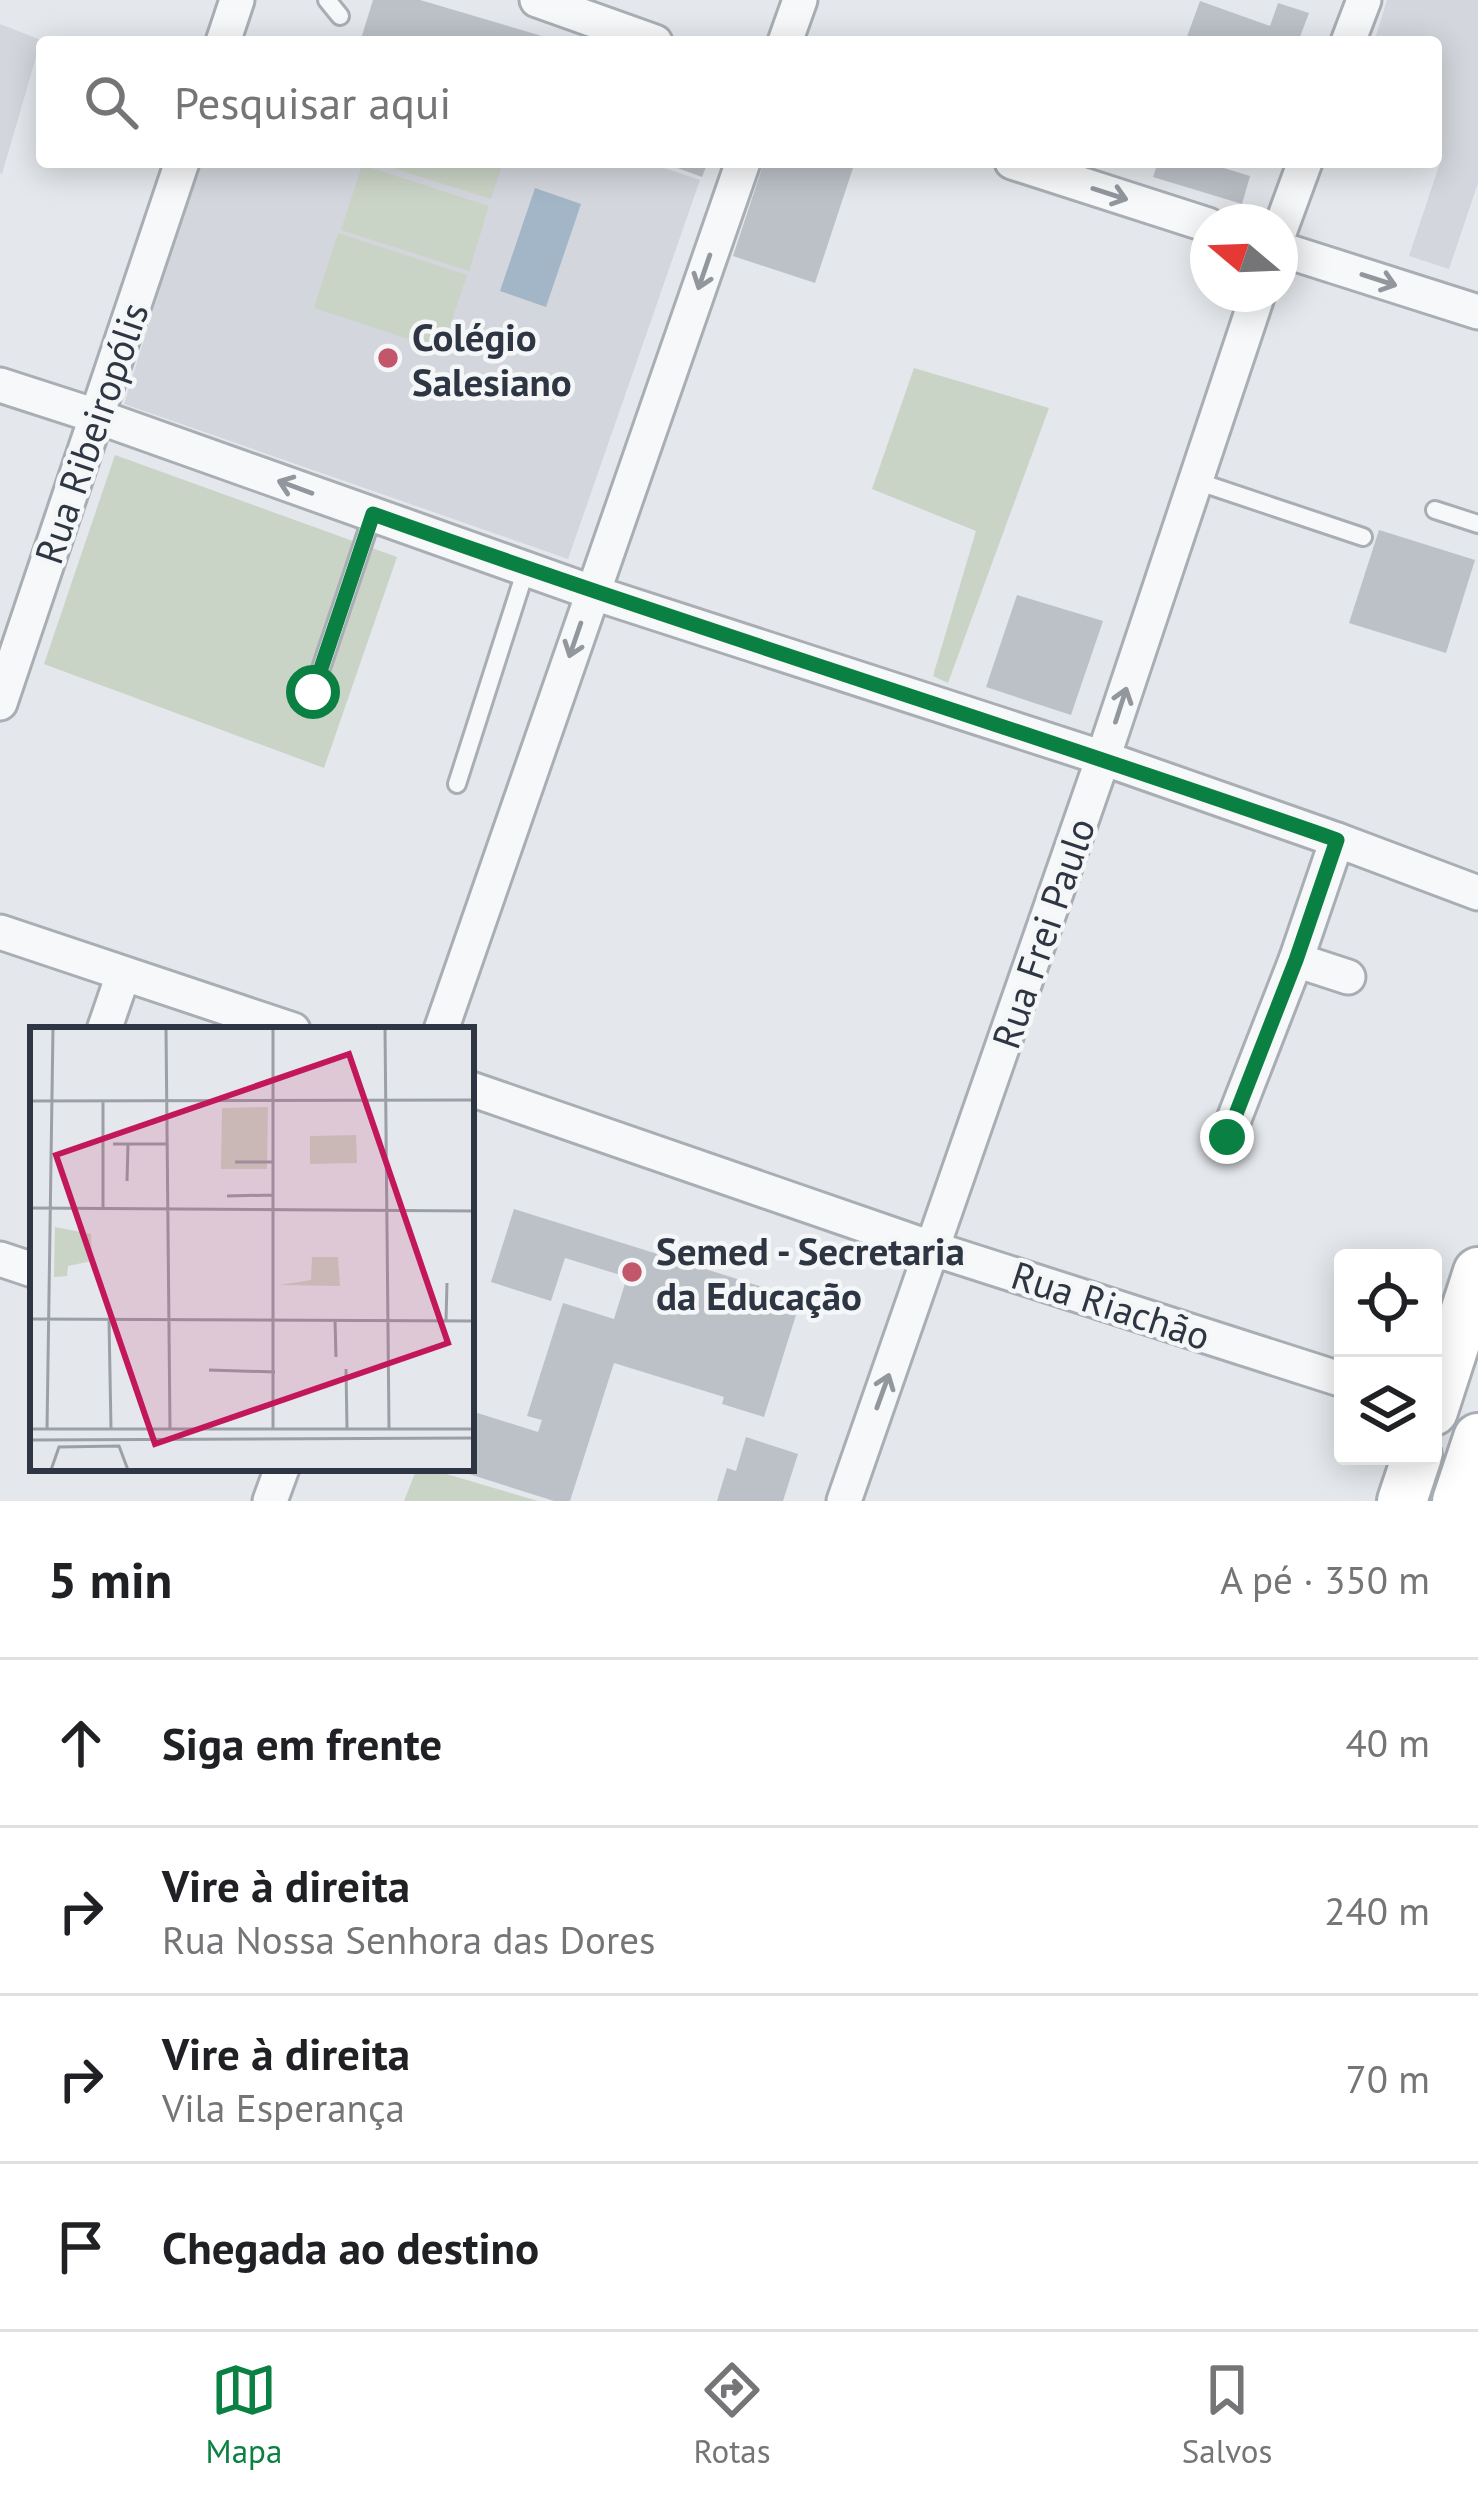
<!DOCTYPE html>
<html lang="pt">
<head>
<meta charset="utf-8">
<style>
	:root { --surface:#fff; --page:#f2f2f2; --text:#202124; --muted:#757577; --line:#e0e0e0; --accent:#0b8043 }
	body { margin:0; font-family:"PT Sans",sans-serif; background:var(--page); color:var(--text) }
	.controls { position:absolute; right:36px; bottom:36px; display:grid; overflow:hidden; border-radius:12px; box-shadow:0 6px 30px #0003 }
	.controls button { width:108px; height:108px; display:grid; place-items:center; padding:0; border:0; border-bottom:3px solid var(--line); background:var(--surface); color:var(--text); font:60px sans-serif }
	.compass { position:absolute; left:1190px; top:204px; width:108px; height:108px; border-radius:50%; background:var(--surface); box-shadow:0 6px 30px #0003; rotate:289deg }
	.stop { position:absolute; width:36px; height:36px; margin:-27px; border:9px solid #0b8043; border-radius:50%; background:#fff }
	.stop.end { background:#0b8043; border-color:#fff; box-shadow:0 3px 12px #0008 }
	.list { margin:0; padding:0; list-style:none }
	h2 { display:flex; justify-content:space-between; align-items:center; height:156px; margin:0; padding:0 48px; font-size:51px }
	h2 small { font-size:39px; font-weight:400; color:var(--muted) }
	.list li { display:grid; grid-template-columns:78px 1fr auto; gap:36px; align-items:center; box-sizing:border-box; height:168px; padding:0 48px; border-top:3px solid var(--line) }
	.list b { display:block; font-size:45px; white-space:nowrap }
	.list p { margin:0; font-size:39px; white-space:nowrap; color:var(--muted) }
	.list em { font-size:39px; font-style:normal; color:var(--muted) }
	.icon { flex:none; width:66px; height:66px; fill:none; stroke:currentColor; stroke-width:2; stroke-linecap:round; stroke-linejoin:round }
	.map { position:relative; flex:none; width:1478px; height:1501px; overflow:hidden }
	.search { position:absolute; background:var(--surface); box-shadow:0 6px 30px #0003; left:36px; right:36px; top:36px; height:132px; display:flex; align-items:center; gap:30px; box-sizing:border-box; padding:0 42px; border-radius:12px; color:var(--muted); font-size:45px }
	.sheet { height:828px; background:var(--surface) }
	nav { display:flex; justify-content:space-around; align-items:center; box-sizing:border-box; height:168px; border-top:3px solid var(--line); background:var(--surface); font-size:33px; color:var(--muted) }
	nav a { display:grid; justify-items:center; gap:6px }
	nav .on { color:var(--accent) }
	.map>svg:first-child { display:block }
</style>
</head>
<body>
<div class="map">
<svg width="1478" height="1501" viewBox="0 0 1478 1501">
	<rect width="100%" height="100%" fill="#e4e7eb"/>
	<g fill="#d3d6dc">
		<polygon points="1387,0 1478,0 1478,183 1449,269 1409,256 1440,163 1436,161 1436,42 1374,42"/>
		<polygon points="0,24 41,40 2,174 0,173"/>
		<polygon points="199,162 646,162 700,180 568,559 124,404"/>
	</g>
	<g fill="#cad4c6">
		<polygon points="374,162 503,162 491,199"/>
		<polygon points="362,165 489,206 469,271 341,230"/>
		<polygon points="338,233 467,275 442,350 314,308"/>
		<polygon points="914,368 1049,408 948,683 933,676 976,531 872,489"/>
		<polygon points="115,455 397,557 324,768 44,664"/>
		<polygon points="417,1468 426,1468 538,1501 404,1501"/>
	</g>
	<polygon fill="#a3b6c7" points="535,188 581,204 546,307 500,291"/>
	<g fill="#bcc1c7">
		<polygon points="373,0 420,0 562,42 360,42"/>
		<polygon points="1200,1 1270,26 1278,3 1309,13 1298,42 1185,42"/>
		<polygon points="661,162 708,162 702,177"/>
		<polygon points="764,162 855,162 815,283 733,256"/>
		<polygon points="1158,162 1204,162 1250,176 1242,204 1153,177"/>
		<polygon points="1379,530 1475,560 1446,653 1349,623"/>
		<polygon points="1017,595 1103,621 1071,715 986,687"/>
		<polygon points="514,1209 801,1299 764,1417 722,1404 724,1397 614,1363 570,1501 554,1501 453,1469 471,1468 471,1411 538,1432 542,1420 527,1416 563,1303 614,1319 627,1277 565,1258 551,1301 491,1282"/>
		<polygon points="746,1437 798,1454 783,1501 717,1501 727,1468 736,1471"/>
	</g>
	<g fill="none" stroke-linecap="round" stroke-linejoin="round">
		<g stroke="#a9aeb5" stroke-width="22">
			<g id="service">
				<polyline points="327,0 340,16"/>
				<polyline points="1196,481 1363,537"/>
				<polyline points="1435,510 1478,524"/>
				<polyline points="313,692 373,514"/>
				<polyline points="457,784 526,569"/>
			</g>
		</g>
		<g stroke="#a9aeb5" stroke-width="39">
			<g id="minor">
				<polyline points="537,0 655,42"/>
				<polyline points="223,42 237,0"/>
				<polyline points="785,42 800,0"/>
				<polyline points="1348,42 1364,0"/>
				<polyline points="1012,162 1208,225"/>
				<polyline points="1280,230 1305,162"/>
				<polyline points="1280,249 1478,312"/>
				<polyline points="0,385 96,416 591,592 1103,758 1337,840 1478,893"/>
				<polyline points="0,703 182,162"/>
				<polyline points="0,932 293,1030"/>
				<polyline points="1296,960 1348,977"/>
				<polyline points="104,1030 123,975"/>
				<polyline points="441,1030 743,162"/>
				<polyline points="471,1089 934,1249 1343,1380"/>
				<polyline points="1227,1137 1296,960 1337,840"/>
				<polyline points="0,1259 33,1270"/>
				<polyline points="270,1501 282,1468"/>
				<polyline points="844,1501 1103,758 1258,294"/>
			</g>
		</g>
		<g stroke="#a9aeb5" stroke-width="54">
			<g id="secondary">
				<polyline points="1433,1411 1478,1272"/>
				<polyline points="1402,1501 1417,1456"/>
				<polyline points="1457,1501 1478,1438"/>
			</g>
		</g>
		<use href="#service" stroke="#f7f8f9" stroke-width="16"/>
		<use href="#minor" stroke="#f7f8f9" stroke-width="33"/>
		<use href="#secondary" stroke="#fff" stroke-width="48"/>
	</g>
	<defs><path id="oneway-shaft" d="M-6 0H5M1.5-3L5.5 0L1.5 3" fill="none" stroke-width="1.6" stroke-linecap="round" stroke-linejoin="round" transform="scale(3)"/></defs>
	<g stroke="#92979e">
		<use href="#oneway-shaft" transform="translate(1110 194) rotate(18)"/>
		<use href="#oneway-shaft" transform="translate(704 272) rotate(109)"/>
		<use href="#oneway-shaft" transform="translate(1379 280) rotate(18)"/>
		<use href="#oneway-shaft" transform="translate(295 487) rotate(-160)"/>
		<use href="#oneway-shaft" transform="translate(575 640) rotate(109)"/>
		<use href="#oneway-shaft" transform="translate(1121 705) rotate(-72)"/>
		<use href="#oneway-shaft" transform="translate(883 1391) rotate(-70)"/>
	</g>
	<g fill="none" stroke-linecap="round" stroke-linejoin="round">
		<path stroke="#0b8043" stroke-width="15" d="M313,692L373,514C692,628 1017,728 1337,840L1296,960L1227,1137"/>
	</g>
	<g fill="#c2576c" stroke="#f4f6f8" stroke-width="4.5">
		<circle cx="388" cy="358" r="12"/>
		<circle cx="632" cy="1272" r="12"/>
	</g>
	<g text-anchor="middle" dominant-baseline="central" stroke-width="9" stroke-linejoin="round" paint-order="stroke">
		<g font-size="39" font-weight="bold" fill="#2d3642" stroke="#f4f6f8" text-anchor="start">
			<text x="412" y="336">Colégio<tspan x="412" dy="45">Salesiano</tspan></text>
			<text x="656" y="1250">Semed - Secretaria<tspan x="656" dy="45">da Educação</tspan></text>
		</g>
		<g font-size="39" fill="#2d3642" stroke="#f4f6f8">
			<text transform="translate(91 433) rotate(-71)">Rua Ribeiropólis</text>
			<text transform="translate(1043 933) rotate(-71)">Rua Frei Paulo</text>
			<text transform="translate(1111 1305) rotate(18)">Rua Riachão</text>
		</g>
	</g>
	<g transform="translate(30 1027)">
		<rect width="444" height="444" fill="#e4e7eb"/>
		<path d="M238,80L237,142H191L192,81ZM326,108L327,136L280,137V109ZM25,200L61,207L62,234L38,239L37,249L24,250ZM282,230H308L310,259L249,258L281,253Z" fill="#cad4c6"/>
		<path fill="none" stroke="#9ba0a7" stroke-width="3" d="M136,1L140,402M243,1V401M355,1L359,401M0,74L444,73M73,74V181M83,117H137M205,135H244M97,154L98,117M197,169L243,168M0,181L444,184M0,292L444,294M79,293L81,402M305,293L306,330M416,294L417,256M316,342L317,401M179,343L245,345M0,402H444M17,402L23,1M0,413L444,411M21,443L29,420L89,419L98,443"/>
		<path fill="#c2185b" fill-opacity="0.15" stroke="#c2185b" stroke-width="6" d="M319,27L418,316L125,417L26,128Z"/>
		<rect width="444" height="444" fill="none" stroke="#2d3642" stroke-width="6"/>
	</g>
</svg>
<div class="controls">
<button><svg class="icon" aria-label="locate" viewBox="0 0 24 24"><circle cx="12" cy="12" r="6"/><path d="M12 2v4M12 18v4M2 12h4M18 12h4"/></svg></button>
<button><svg class="icon" aria-label="layers" viewBox="0 0 24 24"><path d="M12 4l9 5-9 5-9-5zM3 14l9 5 9-5"/></svg></button>
</div>
<svg class="compass" viewBox="-18 -18 36 36"><path d="M0-13l5 13h-10z" fill="#e53935"/><path d="M0 13l5-13h-10z" fill="#757577"/></svg>
<div class="stop" style="left:313px;top:692px"></div>
<div class="stop end" style="left:1227px;top:1137px"></div>
<div class="search"><svg class="icon" aria-label="search" viewBox="0 0 24 24"><circle cx="10" cy="10" r="6"/><path d="M15 15l6 6"/></svg>Pesquisar aqui</div>
</div>
<section class="sheet">
<h2>5 min<small>A pé · 350 m</small></h2>
<ul class="list">
<li><svg class="icon" aria-label="ahead" viewBox="0 0 24 24"><path d="M12 20V5M6 11l6-6 6 6"/></svg><div><b>Siga em frente</b></div><em>40 m</em></li>
<li><svg class="icon" aria-label="right" viewBox="0 0 24 24"><path d="M7 20v-9h11M14 6l5 5-5 5"/></svg><div><b>Vire à direita</b><p>Rua Nossa Senhora das Dores</p></div><em>240 m</em></li>
<li><svg class="icon" aria-label="right" viewBox="0 0 24 24"><path d="M7 20v-9h11M14 6l5 5-5 5"/></svg><div><b>Vire à direita</b><p>Vila Esperança</p></div><em>70 m</em></li>
<li><svg class="icon" aria-label="arrive" viewBox="0 0 24 24"><path d="M6 21V4h12l-3 4 3 4H6"/></svg><div><b>Chegada ao destino</b></div></li>
</ul>
</section>
<nav>
<a class="on"><svg class="icon" aria-label="map" viewBox="0 0 24 24"><path d="M3 6l6-2 6 2 6-2v14l-6 2-6-2-6 2zM9 4v14M15 6v14"/></svg>Mapa</a>
<a><svg class="icon" aria-label="directions" viewBox="0 0 24 24"><path d="M12 3l9 9-9 9-9-9zM9 14v-3h6M13 9l2 2-2 2"/></svg>Rotas</a>
<a><svg class="icon" aria-label="saved" viewBox="0 0 24 24"><path d="M7 4h10v16l-5-4-5 4z"/></svg>Salvos</a>
</nav>
</body>
</html>
